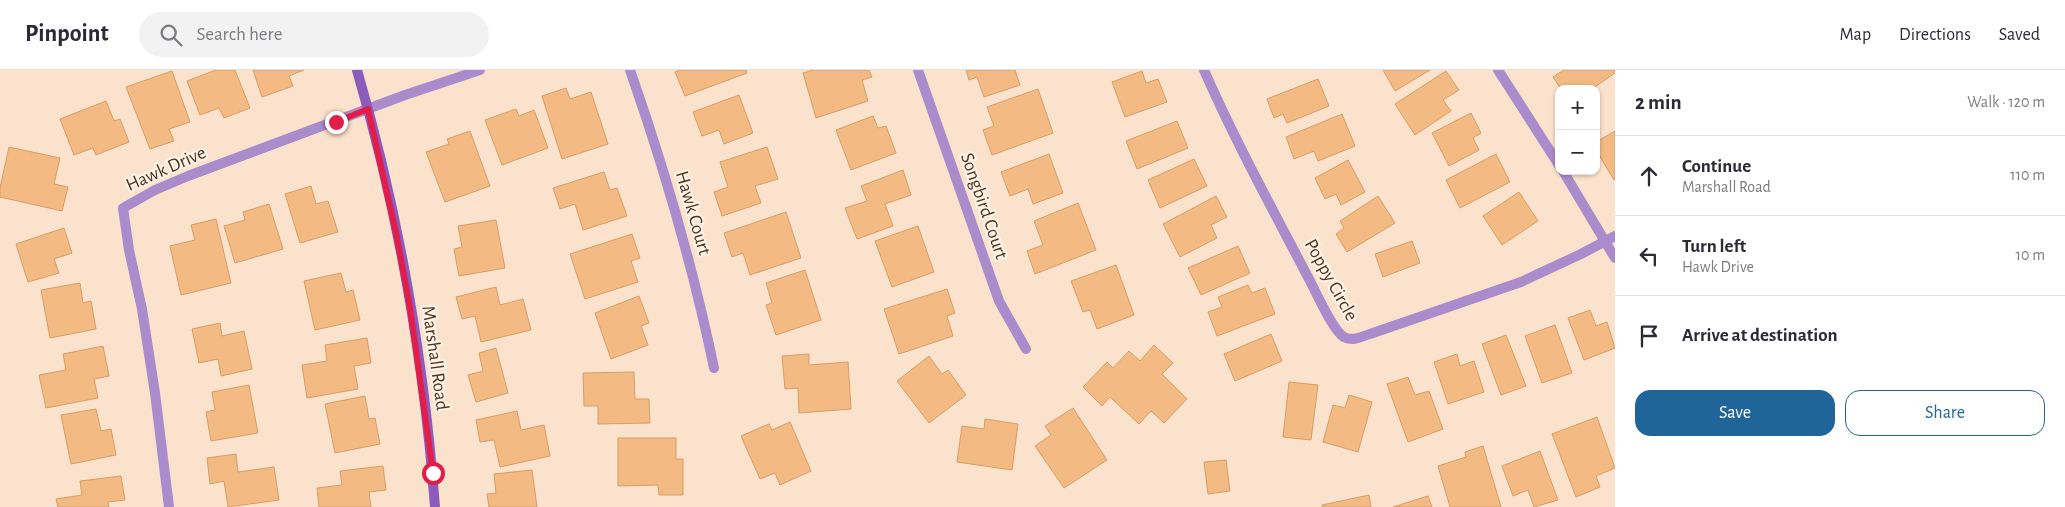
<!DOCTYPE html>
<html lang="en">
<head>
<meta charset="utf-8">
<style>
	:root { --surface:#fff; --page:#f2f2f3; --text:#2b2b33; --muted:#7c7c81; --line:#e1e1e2; --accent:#1f6599 }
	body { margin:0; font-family:"Alegreya Sans",sans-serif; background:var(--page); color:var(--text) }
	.controls { position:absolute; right:15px; top:15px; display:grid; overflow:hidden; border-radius:10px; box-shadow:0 1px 4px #0004 }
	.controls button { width:45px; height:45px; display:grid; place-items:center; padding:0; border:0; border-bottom:1px solid var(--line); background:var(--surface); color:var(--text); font:25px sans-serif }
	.stop { position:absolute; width:15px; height:15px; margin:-11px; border:4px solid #e11d48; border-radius:50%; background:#fff }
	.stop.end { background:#e11d48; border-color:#fff; box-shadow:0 1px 5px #0008 }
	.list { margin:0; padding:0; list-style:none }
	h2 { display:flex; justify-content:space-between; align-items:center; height:65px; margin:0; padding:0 20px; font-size:21px }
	h2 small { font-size:16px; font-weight:400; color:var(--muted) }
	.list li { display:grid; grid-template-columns:32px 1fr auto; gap:15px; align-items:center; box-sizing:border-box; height:80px; padding:0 20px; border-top:1px solid var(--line) }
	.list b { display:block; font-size:19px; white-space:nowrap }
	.list p { margin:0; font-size:16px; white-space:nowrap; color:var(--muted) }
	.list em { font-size:16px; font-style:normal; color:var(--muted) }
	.actions { display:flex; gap:10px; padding:15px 20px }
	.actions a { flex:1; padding:11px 0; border:1px solid var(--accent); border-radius:15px; text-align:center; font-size:18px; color:var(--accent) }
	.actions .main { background:var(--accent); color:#fff }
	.icon { flex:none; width:28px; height:28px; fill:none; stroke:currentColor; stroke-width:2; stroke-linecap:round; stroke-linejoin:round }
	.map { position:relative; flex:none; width:1615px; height:437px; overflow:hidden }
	header { display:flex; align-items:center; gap:30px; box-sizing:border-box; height:70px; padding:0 25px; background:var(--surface); border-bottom:1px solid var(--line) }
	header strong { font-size:24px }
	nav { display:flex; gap:28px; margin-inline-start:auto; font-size:18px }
	.search { width:350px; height:45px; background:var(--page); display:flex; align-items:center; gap:12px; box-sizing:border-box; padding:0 18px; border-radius:28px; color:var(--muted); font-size:19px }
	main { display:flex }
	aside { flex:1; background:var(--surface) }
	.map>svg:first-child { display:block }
</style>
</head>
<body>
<header>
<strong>Pinpoint</strong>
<div class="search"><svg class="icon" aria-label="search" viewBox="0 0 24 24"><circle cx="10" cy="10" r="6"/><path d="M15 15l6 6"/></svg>Search here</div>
<nav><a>Map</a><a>Directions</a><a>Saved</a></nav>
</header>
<main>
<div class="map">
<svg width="1615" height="437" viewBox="0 0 1615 437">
	<rect width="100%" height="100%" fill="#fae2cc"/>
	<g fill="#f3bb83" stroke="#d69e66">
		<polygon points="216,0 235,0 250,38 224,48 219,38 200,45 187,11"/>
		<polygon points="253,0 304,0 289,6 293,16 262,27"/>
		<polygon points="680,0 746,0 747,3 685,26 675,2"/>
		<polygon points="813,0 869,0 872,7 862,10 868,31 816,48 803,3"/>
		<polygon points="966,0 1015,0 1020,15 984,27 977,7 969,10"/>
		<polygon points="1383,0 1430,0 1395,21"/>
		<polygon points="1564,0 1615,0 1615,3 1592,19 1561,19 1553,7"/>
		<polygon points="172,1 190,52 169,59 174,71 150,79 126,17"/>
		<polygon points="1142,1 1146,13 1158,9 1167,32 1125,47 1112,12"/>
		<polygon points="1446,1 1459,20 1443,30 1451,41 1415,65 1395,34"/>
		<polygon points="1318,9 1329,36 1287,53 1283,44 1274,48 1267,29"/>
		<polygon points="566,18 570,29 591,22 608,74 562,89 542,26"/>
		<polygon points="1038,19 1053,63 992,85 983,60 994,56 987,37"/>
		<polygon points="739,25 753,63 724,74 719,60 702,66 693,42"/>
		<polygon points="106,31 114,51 120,49 129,72 96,85 93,78 74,85 60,49"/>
		<polygon points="516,39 519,46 534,40 548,78 502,95 485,50"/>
		<polygon points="1471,43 1481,63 1473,68 1479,80 1449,96 1432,63"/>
		<polygon points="1342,44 1355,76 1318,91 1314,81 1294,89 1286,67"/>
		<polygon points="873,46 878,58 886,56 896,83 851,100 836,60"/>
		<polygon points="1177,51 1188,78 1137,99 1126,71"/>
		<polygon points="470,61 490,116 445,132 426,82 449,74 447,69"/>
		<polygon points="1615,61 1615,109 1614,110 1596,80 1596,72"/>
		<polygon points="9,77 60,88 54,114 68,117 62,141 0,127 0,118"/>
		<polygon points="767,77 778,109 755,116 761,133 722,146 714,122 728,117 720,92"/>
		<polygon points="1049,84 1063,123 1033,134 1028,119 1010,126 1001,102"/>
		<polygon points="1496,84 1510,112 1460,138 1446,110"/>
		<polygon points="1194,89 1207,116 1160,138 1148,110"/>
		<polygon points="1348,90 1365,122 1341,135 1336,124 1325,129 1315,108"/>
		<polygon points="903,100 911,125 885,134 893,156 857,169 845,138 867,131 861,116"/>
		<polygon points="604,102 610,120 617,118 627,146 583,160 575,134 560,139 553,118"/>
		<polygon points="311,116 316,134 328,131 338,162 300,173 285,124"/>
		<polygon points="1519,122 1538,151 1502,175 1483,146"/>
		<polygon points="1216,126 1227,147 1211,155 1217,168 1180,187 1163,154"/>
		<polygon points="1378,126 1395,153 1347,182 1336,164 1344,158 1340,151"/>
		<polygon points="1078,133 1096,180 1035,204 1027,181 1043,175 1034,151"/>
		<polygon points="269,134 283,179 235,193 224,156 245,150 243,142"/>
		<polygon points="786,142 801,188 750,205 743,183 732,187 724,163"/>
		<polygon points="216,149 231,213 181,225 170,176 195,170 191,155"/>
		<polygon points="496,150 505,198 459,206 454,179 462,177 458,156"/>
		<polygon points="918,156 934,202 892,217 875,171"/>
		<polygon points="64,158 72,183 54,189 59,203 28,212 16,174"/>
		<polygon points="632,164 640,188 631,191 638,212 585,229 570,184"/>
		<polygon points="1412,171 1420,193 1383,207 1375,184"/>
		<polygon points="1238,176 1250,203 1201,225 1188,198"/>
		<polygon points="1116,195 1134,245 1097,259 1090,240 1083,242 1071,211"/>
		<polygon points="805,200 821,250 776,265 766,235 772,233 766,213"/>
		<polygon points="341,203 346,222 353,220 360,250 315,260 304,211"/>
		<polygon points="80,213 83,233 91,231 96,259 50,268 41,220"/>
		<polygon points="1248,215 1252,223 1265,218 1275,244 1217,266 1208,242 1222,237 1218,227"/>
		<polygon points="496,217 500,235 523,229 531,260 481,272 475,246 462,249 456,227"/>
		<polygon points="947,219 955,243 947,246 953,266 899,284 884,239"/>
		<polygon points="639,226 649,253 641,256 648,275 611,289 595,243"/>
		<polygon points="1590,240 1596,256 1607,252 1615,278 1584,290 1568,248"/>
		<polygon points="220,253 222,266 244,261 252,299 221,306 218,289 199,293 192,259"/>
		<polygon points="1555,255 1572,303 1542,313 1525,266"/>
		<polygon points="1271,264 1282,291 1235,311 1224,284"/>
		<polygon points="1506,265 1526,316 1501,325 1482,274"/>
		<polygon points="367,268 371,293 354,296 358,319 307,328 302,295 327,291 325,275"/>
		<polygon points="1154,275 1173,293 1162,304 1187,329 1164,353 1151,341 1139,354 1110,327 1102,336 1083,317 1107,292 1113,298 1129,281 1140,291"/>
		<polygon points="103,276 109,306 94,309 98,328 46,338 39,305 66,300 63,284"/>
		<polygon points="496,278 508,323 476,332 468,305 483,301 479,283"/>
		<polygon points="809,284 809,295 848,292 851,339 799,343 798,318 785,319 782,286"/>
		<polygon points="1457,284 1460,296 1474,291 1484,322 1448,334 1434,292"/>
		<polygon points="929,286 942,304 948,300 966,325 929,353 897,311"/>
		<polygon points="634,302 635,329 649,329 650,353 598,354 598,336 584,336 583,303"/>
		<polygon points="1408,307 1415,325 1429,321 1443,359 1408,372 1387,314"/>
		<polygon points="1289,312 1318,315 1311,370 1283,367"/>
		<polygon points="249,315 258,363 211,371 206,342 215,340 212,322"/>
		<polygon points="1349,325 1372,332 1358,382 1323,372 1333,335 1345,338"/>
		<polygon points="365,326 369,349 375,348 380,374 335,383 325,334"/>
		<polygon points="1073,338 1107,390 1064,418 1035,376 1051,365 1045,356"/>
		<polygon points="96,339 101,361 111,359 116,385 71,394 61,345"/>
		<polygon points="517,341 521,360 544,355 550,386 500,397 494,370 480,372 476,350"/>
		<polygon points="1597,347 1615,398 1596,406 1600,417 1576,427 1552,364"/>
		<polygon points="985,349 1018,354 1012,400 957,392 962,356 984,359"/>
		<polygon points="790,352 811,401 780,415 775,403 760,409 741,366 769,354 772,360"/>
		<polygon points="618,368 676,368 676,389 683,389 683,425 659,425 658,415 618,416"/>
		<polygon points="1483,376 1501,437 1450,437 1438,396 1466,387 1465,382"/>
		<polygon points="1540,381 1558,430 1534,437 1528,420 1513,426 1502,396"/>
		<polygon points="236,384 238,402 274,397 279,430 228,437 224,411 210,414 207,388"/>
		<polygon points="1226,390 1230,421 1208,424 1204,392"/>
		<polygon points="383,396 386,420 369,422 371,437 319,437 317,418 342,415 340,401"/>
		<polygon points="532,400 537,437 489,437 487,424 496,423 494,404"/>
		<polygon points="121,406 125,430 108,432 109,437 58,437 56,429 82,425 80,411"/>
		<polygon points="1369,425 1371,437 1322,437 1322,435"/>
		<polygon points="1428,426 1432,437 1393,437"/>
	</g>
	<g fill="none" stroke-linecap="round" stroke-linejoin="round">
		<g stroke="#aa8bcc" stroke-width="10">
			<path d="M630,0C664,97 693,197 714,298"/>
			<polyline points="918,0 999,231 1026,279"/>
			<path d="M1204,0C1235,71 1273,140 1309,209C1316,222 1333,261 1344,267C1352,272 1363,266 1370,264L1521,212L1581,184L1615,166"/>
			<polyline points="1498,0 1559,95"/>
			<polyline points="1563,101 1615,188"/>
			<polyline points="169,437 155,323 142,239 129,180 123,138 155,120 188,106 405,25 480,0"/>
		</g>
		<path stroke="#8c5bbc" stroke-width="10" d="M357,0C398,141 424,290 435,437"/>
	</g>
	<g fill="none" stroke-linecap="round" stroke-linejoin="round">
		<polyline stroke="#e11d48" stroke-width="6" points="336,52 368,39 396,163 410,238 433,403"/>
	</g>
	<g text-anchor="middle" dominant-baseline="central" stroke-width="4.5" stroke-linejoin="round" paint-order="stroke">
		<g font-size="19" fill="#4c351d" stroke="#fef2e7">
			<text transform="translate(166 99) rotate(-24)">Hawk Drive</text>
			<text transform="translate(984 136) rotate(71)">Songbird Court</text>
			<text transform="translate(693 143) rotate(74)">Hawk Court</text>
			<text transform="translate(1331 210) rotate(61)">Poppy Circle</text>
			<text transform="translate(435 288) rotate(82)">Marshall Road</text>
		</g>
	</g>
</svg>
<div class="controls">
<button>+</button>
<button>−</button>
</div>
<div class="stop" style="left:433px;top:403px"></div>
<div class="stop end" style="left:336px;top:52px"></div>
</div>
<aside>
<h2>2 min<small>Walk · 120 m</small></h2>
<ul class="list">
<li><svg class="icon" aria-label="ahead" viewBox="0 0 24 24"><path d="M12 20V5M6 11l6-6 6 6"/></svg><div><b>Continue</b><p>Marshall Road</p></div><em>110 m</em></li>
<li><svg class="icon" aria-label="left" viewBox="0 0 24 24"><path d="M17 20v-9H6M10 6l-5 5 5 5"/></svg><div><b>Turn left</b><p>Hawk Drive</p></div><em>10 m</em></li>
<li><svg class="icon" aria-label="arrive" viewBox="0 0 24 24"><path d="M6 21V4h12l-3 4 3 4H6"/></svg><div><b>Arrive at destination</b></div></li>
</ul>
<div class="actions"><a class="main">Save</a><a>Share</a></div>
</aside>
</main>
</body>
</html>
